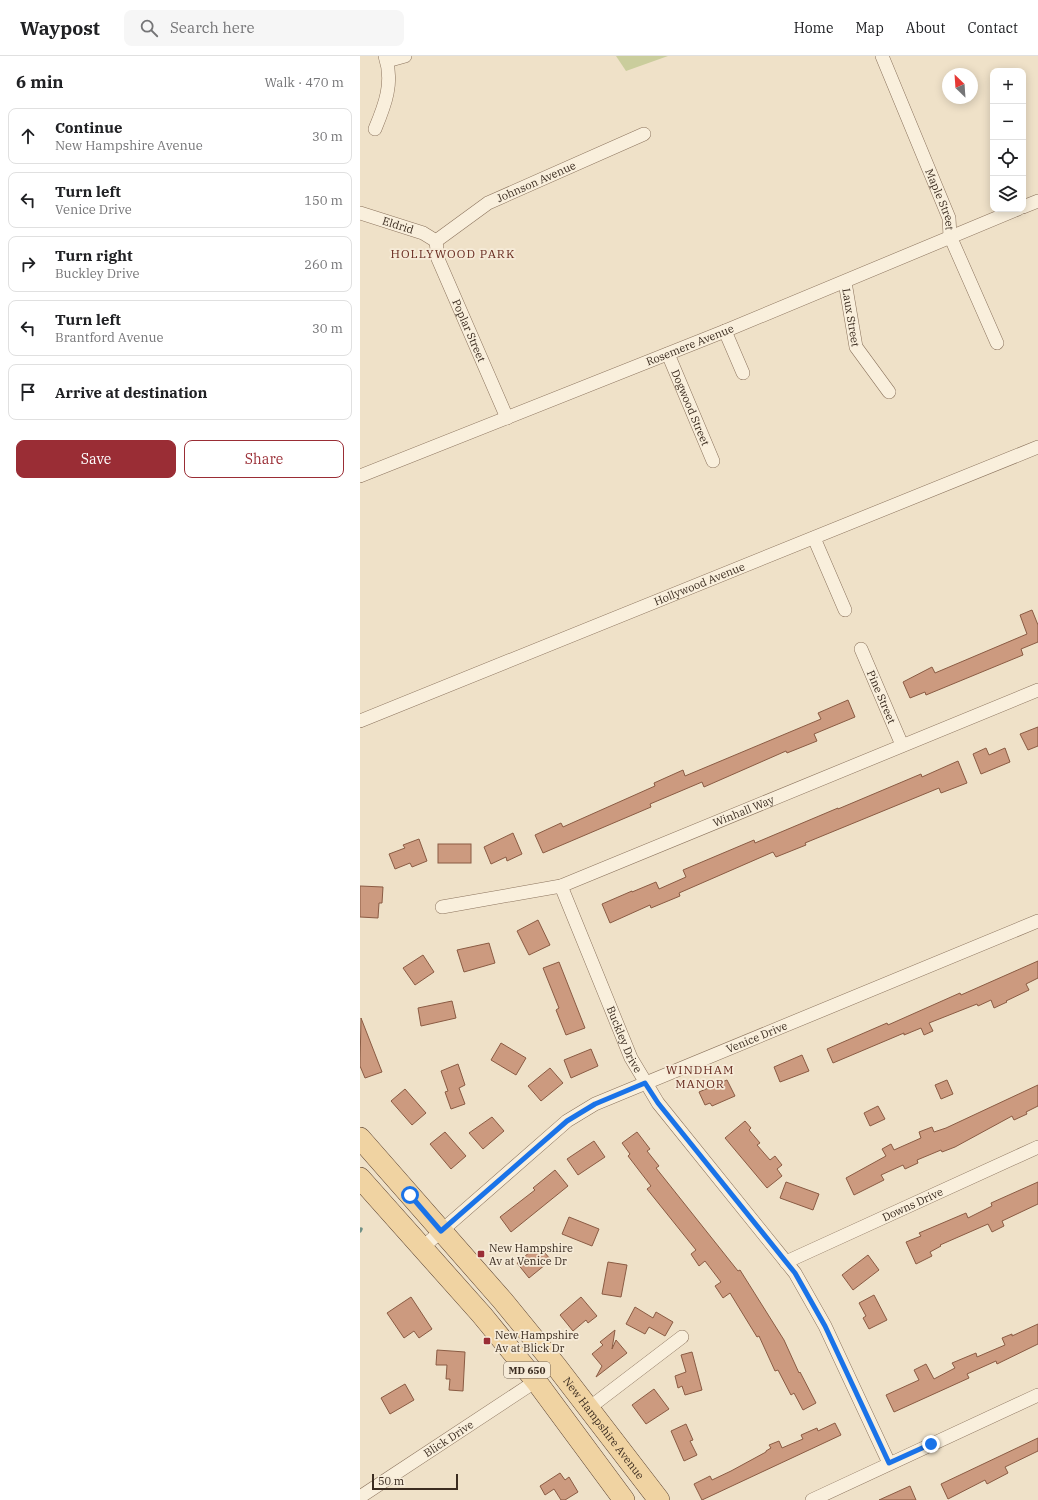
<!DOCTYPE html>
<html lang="en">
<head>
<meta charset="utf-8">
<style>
	:root { --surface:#fff; --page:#f6f6f6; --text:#202124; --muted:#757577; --line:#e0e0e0; --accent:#9a2d35 }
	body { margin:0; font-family:"IBM Plex Serif",serif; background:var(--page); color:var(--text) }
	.controls { position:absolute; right:12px; top:12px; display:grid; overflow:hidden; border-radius:8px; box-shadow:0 2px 10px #0003 }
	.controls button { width:36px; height:36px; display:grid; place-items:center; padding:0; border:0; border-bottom:1px solid var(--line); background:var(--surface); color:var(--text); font:20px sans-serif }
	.compass { position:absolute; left:582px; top:12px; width:36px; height:36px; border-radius:50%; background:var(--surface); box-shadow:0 2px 10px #0003; rotate:335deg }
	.scale { position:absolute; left:12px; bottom:10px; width:86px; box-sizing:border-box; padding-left:4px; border:2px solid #3b2c20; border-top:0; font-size:11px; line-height:14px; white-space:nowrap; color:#3b2c20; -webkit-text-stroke:3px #f6ebd8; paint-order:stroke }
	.stop { position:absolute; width:12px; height:12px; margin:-9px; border:3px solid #1a73e8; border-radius:50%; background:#fff }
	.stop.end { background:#1a73e8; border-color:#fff; box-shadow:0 1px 4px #0008 }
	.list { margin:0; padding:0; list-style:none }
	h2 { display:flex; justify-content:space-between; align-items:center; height:52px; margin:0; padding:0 16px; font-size:17px }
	h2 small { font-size:13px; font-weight:400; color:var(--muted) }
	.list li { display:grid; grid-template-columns:26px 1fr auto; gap:12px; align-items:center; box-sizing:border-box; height:56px; margin:0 8px 8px; padding:0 8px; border:1px solid var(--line); border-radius:8px }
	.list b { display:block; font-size:15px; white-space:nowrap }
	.list p { margin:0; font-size:13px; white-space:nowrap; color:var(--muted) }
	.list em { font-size:13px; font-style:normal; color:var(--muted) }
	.actions { display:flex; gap:8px; padding:12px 16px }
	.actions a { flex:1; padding:9px 0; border:1px solid var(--accent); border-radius:8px; text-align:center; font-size:14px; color:var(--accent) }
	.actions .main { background:var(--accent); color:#fff }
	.icon { flex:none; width:22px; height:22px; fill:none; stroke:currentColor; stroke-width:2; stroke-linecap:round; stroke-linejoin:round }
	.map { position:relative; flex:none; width:678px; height:1444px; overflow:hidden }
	header { display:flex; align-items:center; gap:24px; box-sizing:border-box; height:56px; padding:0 20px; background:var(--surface); border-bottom:1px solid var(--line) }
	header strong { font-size:19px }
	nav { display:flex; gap:22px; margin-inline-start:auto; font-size:14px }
	.search { width:280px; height:36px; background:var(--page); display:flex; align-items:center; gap:10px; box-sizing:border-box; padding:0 14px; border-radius:8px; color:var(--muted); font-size:15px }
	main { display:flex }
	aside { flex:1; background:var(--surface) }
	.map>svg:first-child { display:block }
</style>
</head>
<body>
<header>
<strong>Waypost</strong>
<div class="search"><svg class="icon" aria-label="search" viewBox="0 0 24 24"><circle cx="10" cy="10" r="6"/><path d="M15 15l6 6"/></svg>Search here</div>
<nav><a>Home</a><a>Map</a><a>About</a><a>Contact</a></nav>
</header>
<main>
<aside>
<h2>6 min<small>Walk · 470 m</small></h2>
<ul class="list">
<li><svg class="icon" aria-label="ahead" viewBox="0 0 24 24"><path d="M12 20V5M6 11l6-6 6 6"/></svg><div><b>Continue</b><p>New Hampshire Avenue</p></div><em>30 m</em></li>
<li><svg class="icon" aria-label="left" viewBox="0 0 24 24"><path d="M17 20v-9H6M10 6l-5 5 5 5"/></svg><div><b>Turn left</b><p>Venice Drive</p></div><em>150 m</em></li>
<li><svg class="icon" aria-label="right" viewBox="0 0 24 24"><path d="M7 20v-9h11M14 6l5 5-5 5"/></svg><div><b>Turn right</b><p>Buckley Drive</p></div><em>260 m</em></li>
<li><svg class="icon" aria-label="left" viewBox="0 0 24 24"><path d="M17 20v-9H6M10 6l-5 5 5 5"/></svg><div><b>Turn left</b><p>Brantford Avenue</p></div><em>30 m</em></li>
<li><svg class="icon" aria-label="arrive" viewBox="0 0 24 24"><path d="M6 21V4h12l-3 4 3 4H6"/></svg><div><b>Arrive at destination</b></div></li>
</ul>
<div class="actions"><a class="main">Save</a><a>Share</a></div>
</aside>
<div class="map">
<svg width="678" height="1444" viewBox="0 0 678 1444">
	<rect width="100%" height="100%" fill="#efe1c8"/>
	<polygon fill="#cacd9c" points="256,0 308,0 266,15"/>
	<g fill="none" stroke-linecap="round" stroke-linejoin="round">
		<polyline stroke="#6f9187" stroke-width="3.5" points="0,1175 1,1173"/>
	</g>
	<g fill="#cc9a7f" stroke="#8a5b43">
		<polygon points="672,554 678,569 678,586 661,593 663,599 566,639 565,636 550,642 543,626 572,611 575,617 667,578 660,559"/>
		<polygon points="488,644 495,661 454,678 457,685 427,697 426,695 344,731 342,726 290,748 291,751 183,797 175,779 201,767 203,771 295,730 294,727 323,714 325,720 461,663 458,657"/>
		<polygon points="678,671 678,690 668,694 660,678"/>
		<polygon points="626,692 629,699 645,692 650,706 621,718 613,698"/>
		<polygon points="598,705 607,727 581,737 579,732 445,787 446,789 416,801 413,796 319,837 320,840 291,852 290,849 250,867 242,848 272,835 272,836 296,826 299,833 326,821 323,814 394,784 395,787 478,752 478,753 561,718 562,721"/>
		<polygon points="153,777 162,798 147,805 146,801 131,808 124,791"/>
		<polygon points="59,783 67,805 52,811 50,807 35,813 29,798 45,792 43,789"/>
		<rect x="78" y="788" width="33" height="19"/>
		<polygon points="0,830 23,831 22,847 19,847 18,862 0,861"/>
		<polygon points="178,864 190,889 169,899 157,875"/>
		<polygon points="129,887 135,907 104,916 97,894"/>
		<polygon points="63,899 74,916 55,929 43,912"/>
		<polygon points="678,905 678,922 666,928 669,934 646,945 647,946 634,952 631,944 618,950 617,948 569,967 573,975 564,979 561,972 544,979 544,977 473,1007 467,993 527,967 528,969 600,937 601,939"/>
		<polygon points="199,906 225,972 206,979 196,954 199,952 183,912"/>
		<polygon points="92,945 96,962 61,970 58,952"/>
		<polygon points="1,962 22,1016 5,1022 0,1010"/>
		<polygon points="141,987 166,1002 156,1019 131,1004"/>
		<polygon points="231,993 238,1010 211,1022 204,1004"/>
		<polygon points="442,999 449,1015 420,1026 414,1011"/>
		<polygon points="98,1008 105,1029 99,1032 105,1048 91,1053 85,1036 88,1035 81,1015"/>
		<polygon points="190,1012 203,1027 181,1045 168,1030"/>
		<polygon points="367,1024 375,1040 352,1050 350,1047 345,1049 339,1036"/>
		<polygon points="587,1024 593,1038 581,1043 575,1029"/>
		<polygon points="678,1029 678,1050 666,1056 667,1058 654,1064 652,1060 595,1091 582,1096 581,1094 557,1104 558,1107 545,1113 543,1109 521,1119 524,1124 494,1139 486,1122 526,1100 522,1093 531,1088 534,1094 561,1082 559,1076 572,1071 574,1076 586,1072"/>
		<polygon points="45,1033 66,1057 52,1069 31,1045"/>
		<polygon points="518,1050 525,1063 510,1070 504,1057"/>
		<polygon points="132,1061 144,1075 123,1093 109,1077"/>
		<polygon points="385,1065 391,1072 389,1074 400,1087 397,1089 410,1104 415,1100 422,1109 417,1113 422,1120 407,1132 365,1082"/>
		<polygon points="85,1076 106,1100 91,1113 70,1088"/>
		<polygon points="277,1076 290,1093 287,1095 299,1110 296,1112 378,1215 380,1214 424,1284 439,1317 440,1316 456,1347 443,1354 434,1337 431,1339 418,1314 415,1315 399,1280 397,1281 370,1237 363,1242 355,1230 361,1226 345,1205 339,1210 331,1198 336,1194 287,1133 291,1130 268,1100 270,1098 262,1087"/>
		<polygon points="234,1085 245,1101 218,1119 207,1103"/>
		<polygon points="195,1114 208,1130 151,1176 140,1161 175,1134 173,1132"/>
		<polygon points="426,1126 459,1138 453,1154 420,1142"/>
		<polygon points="678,1126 678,1148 642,1165 644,1170 632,1176 628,1168 580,1189 581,1190 570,1196 572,1200 556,1208 546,1186 561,1180 559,1177 606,1157 608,1162 632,1150 631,1147"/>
		<polygon points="209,1161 239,1173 232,1190 202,1178"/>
		<polygon points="178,1189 191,1204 169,1222 157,1207"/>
		<polygon points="508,1199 519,1214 493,1234 482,1219"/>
		<polygon points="248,1206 267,1209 261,1241 242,1238"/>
		<polygon points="514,1239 527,1264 509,1273 503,1262 506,1260 499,1247"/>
		<polygon points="51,1241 72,1273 59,1282 54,1275 44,1282 27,1257"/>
		<polygon points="221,1241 237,1260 228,1267 226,1264 213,1275 200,1259"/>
		<polygon points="275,1251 293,1262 296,1256 313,1266 305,1280 289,1271 285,1278 266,1268"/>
		<polygon points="678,1268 678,1288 637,1308 636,1305 607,1318 609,1322 534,1356 526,1339 559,1324 554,1314 566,1308 574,1323 595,1312 592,1307 616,1297 617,1301 645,1289 642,1282 652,1278 652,1280"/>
		<polygon points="255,1274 252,1293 256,1284 267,1297 236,1321 242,1310 232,1298 243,1289 240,1286"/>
		<polygon points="77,1294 105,1296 103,1335 89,1334 90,1323 86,1323 87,1309 76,1309"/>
		<polygon points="332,1296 342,1334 325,1339 322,1330 318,1332 315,1320 326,1316 321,1299"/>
		<polygon points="45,1328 54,1344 30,1358 21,1342"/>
		<polygon points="294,1333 309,1353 286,1368 272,1349"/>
		<polygon points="475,1367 481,1379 342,1444 334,1428 350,1420 352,1424 371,1415 406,1396 406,1395 411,1392 409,1389 419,1385 422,1392 443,1383 441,1379 457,1372 458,1375"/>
		<polygon points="326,1368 333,1384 330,1385 337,1399 324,1405 311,1375"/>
		<polygon points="678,1382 678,1395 645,1411 648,1417 627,1428 625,1424 588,1443 581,1428"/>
		<polygon points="200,1417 205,1424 209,1421 218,1436 205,1444 201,1444 194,1433 185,1439 180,1430"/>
		<polygon points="550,1430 556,1444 519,1444"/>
	</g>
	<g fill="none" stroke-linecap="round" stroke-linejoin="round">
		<g stroke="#8b735d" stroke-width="14">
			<g id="minor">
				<path id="s1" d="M522,0L589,162L590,180L637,287"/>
				<polyline points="27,5 45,0"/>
				<path d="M15,73C25,49 34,26 25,0"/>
				<polyline points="663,151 678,145"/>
				<path id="s2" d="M0,157L63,177L76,185"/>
				<path id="s3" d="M76,185L128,147L284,78"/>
				<path id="s4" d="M76,185L78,203L147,362"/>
				<path id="s5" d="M485,226L496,291L529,336"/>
				<polyline points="365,275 383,317"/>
				<path id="s6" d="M308,298L353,405"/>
				<path id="s7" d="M0,420L365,275L658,153"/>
				<polyline points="454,482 485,554"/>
				<path id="s8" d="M501,593L542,689"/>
				<path id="s9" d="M0,665L678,391"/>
				<path id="s10" d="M201,830L271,1002L298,1047L435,1217L465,1270L529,1407"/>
				<path id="s11" d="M82,851L201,830L678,634"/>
				<path id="s12" d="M63,1191L207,1065L235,1048L678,865"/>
				<path id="s13" d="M426,1206L678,1091"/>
				<polyline points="229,1352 322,1281"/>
				<path id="s14" d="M0,1441L176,1325"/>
				<polyline points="452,1444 678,1339"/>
			</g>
		</g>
		<g stroke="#594131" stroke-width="22">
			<g id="primary">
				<path id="s15" d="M0,1082L143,1245L196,1310L299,1444"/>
				<polyline points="0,1122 122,1259 176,1325 264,1444"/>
			</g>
		</g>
		<use href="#minor" stroke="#f9efdc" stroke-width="13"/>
		<use href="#primary" stroke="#f0d3a2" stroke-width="21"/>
	</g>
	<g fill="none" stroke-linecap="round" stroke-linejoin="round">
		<polyline stroke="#1a73e8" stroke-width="5" points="50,1139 81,1175 207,1065 235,1048 285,1027 298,1047 435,1217 465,1270 529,1407 571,1388"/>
	</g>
	<g fill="#9a2d35" stroke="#f6ebd8" stroke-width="1.5">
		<rect x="117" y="1194" width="8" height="8" rx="2"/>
		<rect x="123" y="1281" width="8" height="8" rx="2"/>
	</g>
	<g text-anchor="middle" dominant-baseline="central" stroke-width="3.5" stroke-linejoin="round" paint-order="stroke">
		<rect fill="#f6ebd8" stroke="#736557" stroke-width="1" x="144" y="1306" width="46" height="16" rx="3"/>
		<g font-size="10" font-weight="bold" fill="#3b2c20">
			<text x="167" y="1314">MD 650</text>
		</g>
		<g font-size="11" fill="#3b2c20" stroke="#f6ebd8">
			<text stroke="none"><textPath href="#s3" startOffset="117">Johnson Avenue</textPath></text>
			<text stroke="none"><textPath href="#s1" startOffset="155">Maple Street</textPath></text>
			<text stroke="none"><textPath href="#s2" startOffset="40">Eldrid</textPath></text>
			<text stroke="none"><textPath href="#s5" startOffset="36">Laux Street</textPath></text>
			<text stroke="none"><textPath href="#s4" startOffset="96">Poplar Street</textPath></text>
			<text stroke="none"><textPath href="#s7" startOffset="355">Rosemere Avenue</textPath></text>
			<text stroke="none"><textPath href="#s6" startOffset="58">Dogwood Street</textPath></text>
			<text stroke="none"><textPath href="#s9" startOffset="366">Hollywood Avenue</textPath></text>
			<text stroke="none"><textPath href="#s8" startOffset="52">Pine Street</textPath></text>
			<text stroke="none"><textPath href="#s11" startOffset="318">Winhall Way</textPath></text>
			<text stroke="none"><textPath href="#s12" startOffset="399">Venice Drive</textPath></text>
			<text stroke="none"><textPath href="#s10" startOffset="166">Buckley Drive</textPath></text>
			<text stroke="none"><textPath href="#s13" startOffset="139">Downs Drive</textPath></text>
			<text stroke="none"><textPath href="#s15" startOffset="379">New Hampshire Avenue</textPath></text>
			<text stroke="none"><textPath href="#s14" startOffset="106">Blick Drive</textPath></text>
		</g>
		<g font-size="11" fill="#3b2c20" stroke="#f6ebd8" text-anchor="start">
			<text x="129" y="1192">New Hampshire<tspan x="129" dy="13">Av at Venice Dr</tspan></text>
			<text x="135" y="1279">New Hampshire<tspan x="135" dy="13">Av at Blick Dr</tspan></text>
		</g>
		<g font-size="12" letter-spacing="1" fill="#682b20" stroke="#f6ebd8">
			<text x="93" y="197">HOLLYWOOD PARK</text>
			<text x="340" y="1013">WINDHAM<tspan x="340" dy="14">MANOR</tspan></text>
		</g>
	</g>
</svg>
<div class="controls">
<button>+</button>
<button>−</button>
<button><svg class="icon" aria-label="locate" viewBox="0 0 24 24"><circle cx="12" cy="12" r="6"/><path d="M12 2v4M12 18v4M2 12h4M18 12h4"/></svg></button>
<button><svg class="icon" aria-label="layers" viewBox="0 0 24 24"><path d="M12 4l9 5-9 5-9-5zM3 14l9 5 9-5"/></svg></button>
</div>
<svg class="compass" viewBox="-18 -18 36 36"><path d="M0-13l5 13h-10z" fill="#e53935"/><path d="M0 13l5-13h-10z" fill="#757577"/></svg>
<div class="scale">50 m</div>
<div class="stop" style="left:50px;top:1139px"></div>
<div class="stop end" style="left:571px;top:1388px"></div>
</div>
</main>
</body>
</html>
